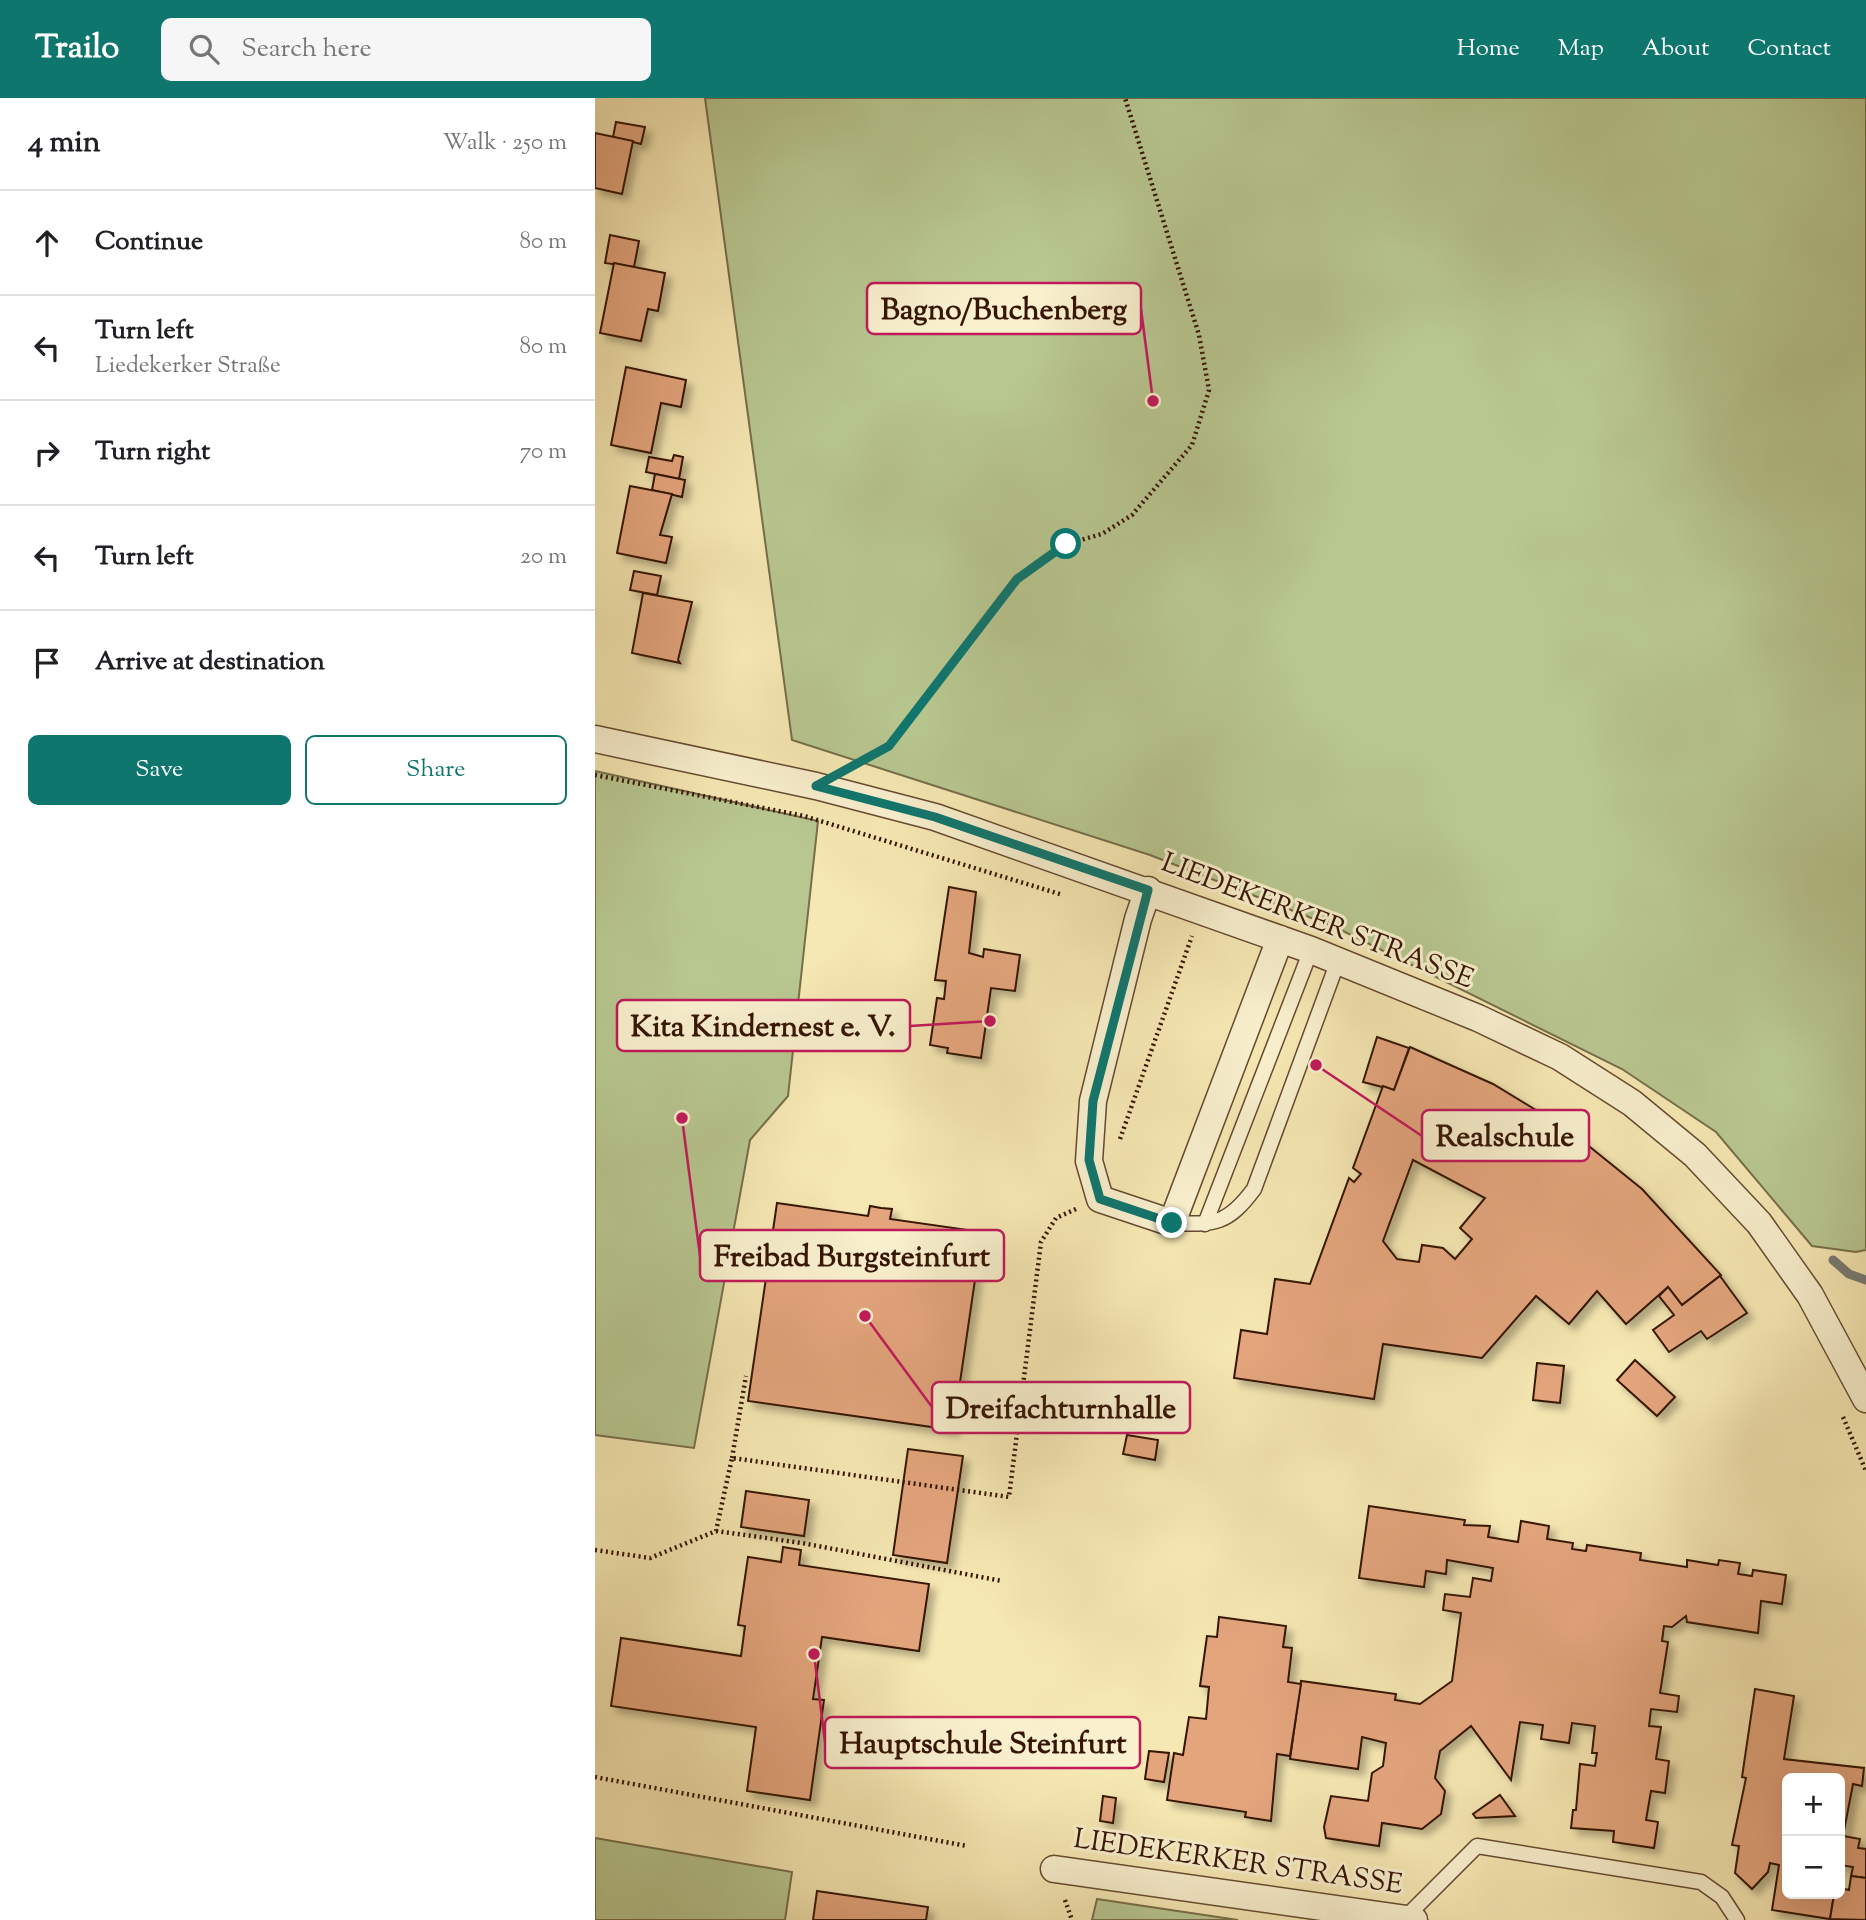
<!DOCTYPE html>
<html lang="en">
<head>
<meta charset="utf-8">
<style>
	:root { --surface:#fff; --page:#f6f6f6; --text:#202124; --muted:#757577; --line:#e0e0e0; --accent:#0f766e }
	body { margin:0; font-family:"Sorts Mill Goudy",serif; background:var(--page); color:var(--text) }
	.controls { position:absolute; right:21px; bottom:21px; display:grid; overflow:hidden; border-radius:10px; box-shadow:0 7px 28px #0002 }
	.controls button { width:63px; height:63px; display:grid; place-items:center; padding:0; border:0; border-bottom:2px solid var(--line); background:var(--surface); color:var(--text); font:35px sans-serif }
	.stop { position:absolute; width:21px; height:21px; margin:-16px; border:5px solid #0f766e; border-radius:50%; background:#fff }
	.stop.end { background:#0f766e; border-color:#fff; box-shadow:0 2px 7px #0008 }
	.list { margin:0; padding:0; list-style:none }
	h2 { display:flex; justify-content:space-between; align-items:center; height:91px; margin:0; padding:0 28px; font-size:30px }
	h2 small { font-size:23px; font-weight:400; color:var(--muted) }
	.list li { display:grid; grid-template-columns:46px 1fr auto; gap:21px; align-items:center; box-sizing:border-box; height:105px; padding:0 28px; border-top:2px solid var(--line) }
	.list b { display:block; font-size:26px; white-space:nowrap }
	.list p { margin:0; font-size:23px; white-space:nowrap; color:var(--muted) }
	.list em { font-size:23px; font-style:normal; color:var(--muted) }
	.actions { display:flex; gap:14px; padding:21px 28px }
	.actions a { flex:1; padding:16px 0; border:2px solid var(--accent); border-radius:10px; text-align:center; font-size:24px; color:var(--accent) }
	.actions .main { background:var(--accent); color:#fff }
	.icon { flex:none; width:38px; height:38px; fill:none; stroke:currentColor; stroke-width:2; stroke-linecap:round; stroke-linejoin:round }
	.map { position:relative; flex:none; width:1271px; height:1822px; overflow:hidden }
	header { display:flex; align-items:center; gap:42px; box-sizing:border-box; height:98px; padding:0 35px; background:var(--accent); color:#fff }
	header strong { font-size:33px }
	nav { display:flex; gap:38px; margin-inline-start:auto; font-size:24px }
	.search { width:490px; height:63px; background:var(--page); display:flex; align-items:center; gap:18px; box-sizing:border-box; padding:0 24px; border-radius:10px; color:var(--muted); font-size:26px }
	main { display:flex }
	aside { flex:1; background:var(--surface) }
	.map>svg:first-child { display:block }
</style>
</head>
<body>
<header>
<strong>Trailo</strong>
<div class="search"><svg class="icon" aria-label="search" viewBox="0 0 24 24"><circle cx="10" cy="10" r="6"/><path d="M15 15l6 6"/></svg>Search here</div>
<nav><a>Home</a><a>Map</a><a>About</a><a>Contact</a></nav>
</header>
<main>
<aside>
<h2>4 min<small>Walk · 250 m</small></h2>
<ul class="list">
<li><svg class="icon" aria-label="ahead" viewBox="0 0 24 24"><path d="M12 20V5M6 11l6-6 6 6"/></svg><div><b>Continue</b></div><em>80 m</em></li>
<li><svg class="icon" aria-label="left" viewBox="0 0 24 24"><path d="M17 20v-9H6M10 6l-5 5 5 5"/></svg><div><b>Turn left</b><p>Liedekerker Straße</p></div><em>80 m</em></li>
<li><svg class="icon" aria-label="right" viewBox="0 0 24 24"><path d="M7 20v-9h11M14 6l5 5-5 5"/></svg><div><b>Turn right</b></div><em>70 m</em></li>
<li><svg class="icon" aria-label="left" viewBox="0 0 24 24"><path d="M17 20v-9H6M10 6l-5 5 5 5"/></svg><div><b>Turn left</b></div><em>20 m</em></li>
<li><svg class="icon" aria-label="arrive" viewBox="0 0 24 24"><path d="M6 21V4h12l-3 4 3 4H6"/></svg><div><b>Arrive at destination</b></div></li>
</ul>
<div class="actions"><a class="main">Save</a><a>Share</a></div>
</aside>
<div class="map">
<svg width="1271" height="1822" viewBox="0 0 1271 1822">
	<defs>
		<filter id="shadow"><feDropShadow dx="6" dy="6" stdDeviation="3.5" flood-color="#0004"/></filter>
	</defs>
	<rect width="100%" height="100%" fill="#f6e8b3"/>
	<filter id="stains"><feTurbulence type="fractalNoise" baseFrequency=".00286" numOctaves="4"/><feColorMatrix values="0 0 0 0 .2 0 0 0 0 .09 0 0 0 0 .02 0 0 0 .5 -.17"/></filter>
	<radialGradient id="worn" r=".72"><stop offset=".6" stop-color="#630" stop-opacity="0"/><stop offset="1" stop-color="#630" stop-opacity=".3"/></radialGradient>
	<g fill="#b8c790" stroke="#776e4a" stroke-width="2">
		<polygon points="110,0 1271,0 1271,1152 1261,1154 1217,1148 1121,1034 1027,971 742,830 555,757 197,642"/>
		<polygon points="0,673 223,723 193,998 155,1042 99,1350 0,1337"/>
		<polygon points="0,1740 197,1774 190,1822 0,1822"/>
		<polygon points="502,1801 643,1822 497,1822"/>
	</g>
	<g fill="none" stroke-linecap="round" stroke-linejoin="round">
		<polyline stroke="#777a71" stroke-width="9" points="1238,1162 1254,1176 1271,1182"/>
	</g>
	<g fill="#e4a57d" stroke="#361505" stroke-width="2" fill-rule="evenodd" filter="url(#shadow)">
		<polygon points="21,24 50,29 46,46 18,39"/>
		<polygon points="0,35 38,43 27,96 0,90"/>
		<polygon points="15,137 44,143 39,169 10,165"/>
		<polygon points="19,165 70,175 63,213 53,211 46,243 5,235"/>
		<polygon points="31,269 91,282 86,309 66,305 56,355 16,347"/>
		<polygon points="79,357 88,359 84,381 51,374 54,359 77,363"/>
		<polygon points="60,376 90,382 87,399 57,392"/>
		<polygon points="35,388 77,396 65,437 77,439 71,465 22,455"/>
		<polygon points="39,473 66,478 62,497 35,492"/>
		<polygon points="48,495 97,504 83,562 85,565 37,555"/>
		<polygon points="354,789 381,794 374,855 388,859 389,851 425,857 420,893 396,890 386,960 352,955 353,950 335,947 342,900 349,901 351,883 340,882"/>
		<polygon points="782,939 814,950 799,992 768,984"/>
		<path d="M815,949L898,986L974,1032L1047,1091L1126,1177L1087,1207L1073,1189L1031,1226L1002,1193L974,1226L941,1198L887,1260L788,1246L779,1301L639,1280L646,1232L672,1236L680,1181L715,1186L754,1080L759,1084L766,1076L758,1070L788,988L799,992ZM818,1062L890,1100L865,1130L877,1141L860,1161L848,1150L827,1147L824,1164L802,1161L788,1143Z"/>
		<polygon points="182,1105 273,1118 275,1108 286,1110 297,1111 295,1121 387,1134 358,1332 153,1303"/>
		<polygon points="1125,1178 1152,1215 1112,1241 1106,1233 1074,1254 1058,1232 1079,1217 1064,1198 1073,1189 1087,1207"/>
		<polygon points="1040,1262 1080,1299 1062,1318 1022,1282"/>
		<polygon points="942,1265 969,1268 965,1305 938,1302"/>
		<polygon points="532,1337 563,1342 560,1362 528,1356"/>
		<polygon points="313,1351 368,1358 352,1465 298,1457"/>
		<polygon points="151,1393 214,1402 209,1438 146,1429"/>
		<polygon points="774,1408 870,1422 869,1427 895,1428 893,1439 923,1444 926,1423 954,1428 952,1441 978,1445 977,1451 991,1453 992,1447 1046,1455 1045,1462 1092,1469 1092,1462 1123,1467 1124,1462 1145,1465 1143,1476 1157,1478 1158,1472 1191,1477 1187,1506 1166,1503 1163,1535 1092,1524 1091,1518 1077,1529 1069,1528 1067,1543 1073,1544 1065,1595 1084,1598 1082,1614 1056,1611 1054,1628 1066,1629 1061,1661 1074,1663 1070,1695 1056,1693 1051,1722 1063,1724 1059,1750 1018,1744 1019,1733 976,1730 978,1712 981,1712 985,1666 1000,1668 1002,1655 997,1655 1000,1628 977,1625 974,1645 946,1641 948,1627 925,1624 916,1682 876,1628 845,1653 840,1680 850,1693 846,1716 827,1731 787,1725 784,1748 731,1740 729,1729 736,1698 773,1703 777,1675 788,1668 791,1645 767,1639 763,1671 695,1661 706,1583 801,1596 800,1602 825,1606 857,1583 866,1515 848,1512 850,1496 875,1499 878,1480 896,1483 898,1470 852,1462 851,1476 831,1473 829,1489 764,1480"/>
		<polygon points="188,1449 206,1452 204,1467 334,1486 324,1553 227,1539 218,1601 229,1602 215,1702 152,1693 161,1629 16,1608 26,1540 146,1558 150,1528 143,1527 153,1459 186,1464"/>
		<polygon points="624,1519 691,1528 688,1549 697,1550 693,1584 706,1586 695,1658 682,1656 676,1723 650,1719 651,1714 572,1702 579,1655 588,1657 594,1619 611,1621 614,1589 605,1588 612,1538 622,1539"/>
		<polygon points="1160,1591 1199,1598 1189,1661 1269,1670 1267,1688 1258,1686 1248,1738 1265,1741 1263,1750 1271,1751 1271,1780 1256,1778 1258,1769 1245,1767 1245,1680 1192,1680 1192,1796 1239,1797 1235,1821 1177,1812 1184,1767 1175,1765 1173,1774 1157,1791 1140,1775 1144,1748 1137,1747 1151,1680 1147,1679"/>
		<polygon points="554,1653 574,1655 569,1684 550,1681"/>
		<polygon points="905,1697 920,1718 881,1720 878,1716"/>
		<polygon points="508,1698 521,1700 518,1725 505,1723"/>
		<polygon points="1256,1778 1271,1780 1271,1822 1235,1821 1239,1797 1231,1796 1245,1796 1245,1790 1254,1792"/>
		<polygon points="222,1793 333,1809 331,1822 218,1822"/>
	</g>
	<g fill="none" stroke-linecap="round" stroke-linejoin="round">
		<g stroke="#664a30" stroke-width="17">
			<g id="lane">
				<path d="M577,1125C620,1127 633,1126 659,1091L743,863"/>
				<polyline points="610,1126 716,852"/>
				<polyline points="809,1821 882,1748 1106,1784 1127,1799 1142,1822"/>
			</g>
		</g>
		<g stroke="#664a30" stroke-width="29">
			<g id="street">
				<polyline points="0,641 221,688 340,719 716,852 883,920 965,959 1037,1005 1100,1057 1164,1125 1215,1197 1271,1301"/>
				<polyline points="553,792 543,821 498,1003 494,1063 505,1101 577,1125 685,841"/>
				<polyline points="459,1771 819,1822"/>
			</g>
		</g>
		<g stroke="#361505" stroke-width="4.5" stroke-dasharray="2 3.5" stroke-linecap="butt">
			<polyline points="257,668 294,648 422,481 471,446 507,436 537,417 597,347 614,292 604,237 530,0"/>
			<polyline points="0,677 209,718 468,797"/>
			<polyline points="525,1041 597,838"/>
			<polyline points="1248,1319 1271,1373"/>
			<polyline points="137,1360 151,1278"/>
			<polyline points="121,1433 207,1445 407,1483"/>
			<polyline points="0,1452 55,1460 121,1433 137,1360 414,1399 446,1144 461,1120 481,1111"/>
			<polyline points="0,1679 372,1748"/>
			<polyline points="470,1802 477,1822"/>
		</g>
		<use href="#lane" stroke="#f9f0ce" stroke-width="14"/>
		<use href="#street" stroke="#f9f0ce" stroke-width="26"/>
	</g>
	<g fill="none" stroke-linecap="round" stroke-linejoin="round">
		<polyline stroke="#0f766e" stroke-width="9" points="471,446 422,481 294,648 221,688 340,719 553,792 498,1003 494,1062 505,1101 577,1125"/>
	</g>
	<g text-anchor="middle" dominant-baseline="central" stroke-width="6" stroke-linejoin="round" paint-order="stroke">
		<g font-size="28" fill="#361505" stroke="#f9f0ce">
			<text transform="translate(722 824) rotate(21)">LIEDEKERKER STRASSE</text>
			<text transform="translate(643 1765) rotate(8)">LIEDEKERKER STRASSE</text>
		</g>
	</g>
	<path fill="none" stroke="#c2185b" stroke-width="2.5" d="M558 303L546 211M395 923L315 928M721 967L827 1038M87 1020L105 1158M270 1218L337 1309M219 1556L230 1644"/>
	<g fill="#c2185b" stroke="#f9f0ce" stroke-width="2.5">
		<circle cx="558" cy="303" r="7"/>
		<circle cx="395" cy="923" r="7"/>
		<circle cx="721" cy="967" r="7"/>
		<circle cx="87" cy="1020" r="7"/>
		<circle cx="270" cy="1218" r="7"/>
		<circle cx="219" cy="1556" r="7"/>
	</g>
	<g fill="#f9f0ce" stroke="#c2185b" stroke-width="2.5">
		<rect x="272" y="185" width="274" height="51" rx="7"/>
		<rect x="22" y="902" width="293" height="51" rx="7"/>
		<rect x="827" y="1012" width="167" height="51" rx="7"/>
		<rect x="105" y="1132" width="304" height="51" rx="7"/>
		<rect x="337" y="1284" width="258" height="51" rx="7"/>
		<rect x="230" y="1619" width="315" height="51" rx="7"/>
	</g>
	<g font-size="30" text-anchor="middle" font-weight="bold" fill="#361505">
		<text x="409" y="221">Bagno/Buchenberg</text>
		<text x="168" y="938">Kita Kindernest e. V.</text>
		<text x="910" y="1048">Realschule</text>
		<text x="257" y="1168">Freibad Burgsteinfurt</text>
		<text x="466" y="1320">Dreifachturnhalle</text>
		<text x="388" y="1655">Hauptschule Steinfurt</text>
	</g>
	<rect width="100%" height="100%" filter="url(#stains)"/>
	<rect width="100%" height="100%" fill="url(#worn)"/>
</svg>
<div class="controls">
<button>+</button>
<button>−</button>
</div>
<div class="stop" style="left:471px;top:446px"></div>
<div class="stop end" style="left:577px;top:1125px"></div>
</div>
</main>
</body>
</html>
